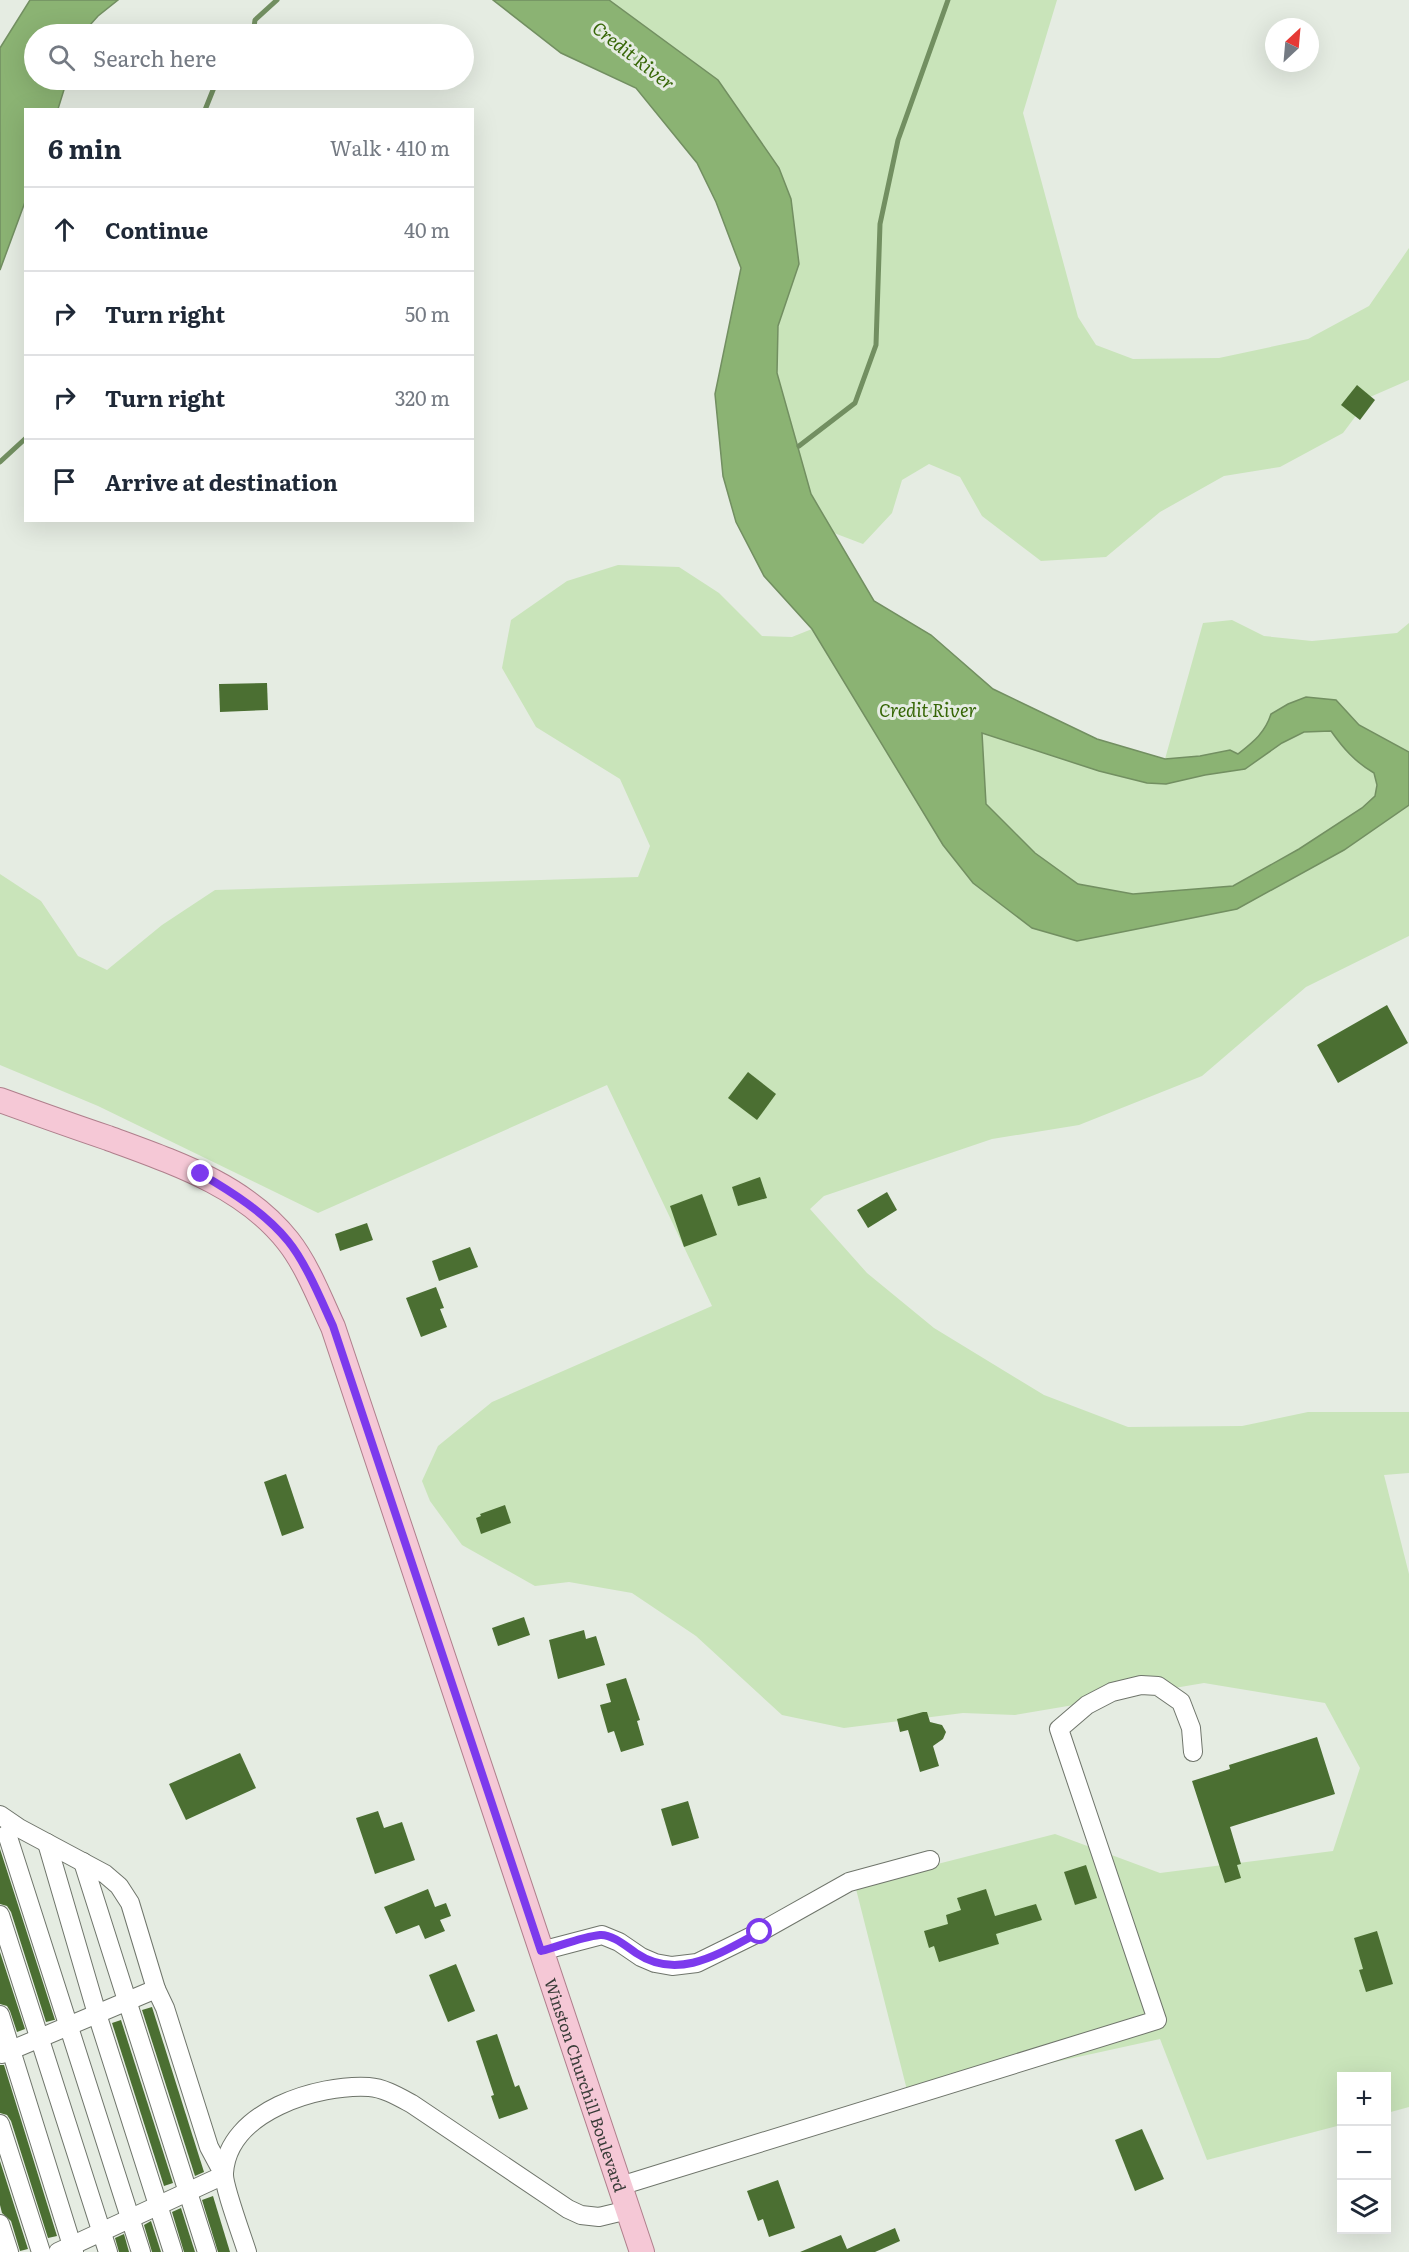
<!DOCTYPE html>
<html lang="en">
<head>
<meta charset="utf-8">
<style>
	:root { --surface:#fff; --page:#f2f2f3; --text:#1f2937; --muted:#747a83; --line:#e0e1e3 }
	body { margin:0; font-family:Literata,serif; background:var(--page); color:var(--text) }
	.controls { position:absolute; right:18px; bottom:18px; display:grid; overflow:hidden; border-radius:0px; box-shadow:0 6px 24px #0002 }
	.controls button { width:54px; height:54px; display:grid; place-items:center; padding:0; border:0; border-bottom:2px solid var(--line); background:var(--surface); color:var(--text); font:30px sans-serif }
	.compass { position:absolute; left:1265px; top:18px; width:54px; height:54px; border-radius:50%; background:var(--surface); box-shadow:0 6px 24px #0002; rotate:26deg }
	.stop { position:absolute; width:18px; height:18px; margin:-14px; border:4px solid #7c3aed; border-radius:50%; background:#fff }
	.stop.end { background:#7c3aed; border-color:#fff; box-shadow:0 2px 6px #0008 }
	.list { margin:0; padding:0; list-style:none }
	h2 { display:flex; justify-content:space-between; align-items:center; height:78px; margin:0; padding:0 24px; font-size:26px }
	h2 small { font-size:20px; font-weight:400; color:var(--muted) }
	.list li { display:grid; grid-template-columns:39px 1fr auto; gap:18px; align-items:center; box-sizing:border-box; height:84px; padding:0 24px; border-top:2px solid var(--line) }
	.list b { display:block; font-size:22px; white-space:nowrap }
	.list em { font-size:20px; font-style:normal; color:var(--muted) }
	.icon { flex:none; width:33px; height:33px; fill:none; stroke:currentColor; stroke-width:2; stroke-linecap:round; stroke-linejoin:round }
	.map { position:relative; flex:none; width:1409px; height:2252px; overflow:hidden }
	.search { position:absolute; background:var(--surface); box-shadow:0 6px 24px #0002; left:24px; top:24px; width:450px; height:66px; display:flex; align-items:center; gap:15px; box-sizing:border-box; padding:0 21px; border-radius:33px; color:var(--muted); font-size:22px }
	.panel { position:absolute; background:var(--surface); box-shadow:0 6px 24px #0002; left:24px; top:108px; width:450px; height:414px; border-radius:0px }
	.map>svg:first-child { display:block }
</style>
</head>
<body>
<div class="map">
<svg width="1409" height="2252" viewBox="0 0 1409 2252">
	<rect width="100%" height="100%" fill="#e5ece2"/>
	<g fill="#c9e4ba">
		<polygon points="609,0 1057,0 1023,113 1078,317 1096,345 1133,359 1219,358 1308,339 1369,306 1409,248 1409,380 1370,397 1343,433 1280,467 1224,476 1160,512 1106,557 1041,561 982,516 960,477 929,464 902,480 892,513 863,544 834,533 811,494 777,373 778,326 799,264 718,80"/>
		<polygon points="618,565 679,567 719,593 762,636 792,637 812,629 943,845 973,883 1032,928 1077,941 1344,850 1409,805 1409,936 1306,987 1202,1076 1079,1125 992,1139 824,1196 810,1209 867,1273 934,1328 1044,1395 1128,1427 1242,1426 1308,1412 1409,1412 1409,1473 1384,1475 1409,1574 1409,2107 1387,2113 1386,2076 1342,2076 1341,2125 1207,2160 1160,2039 908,2094 855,1885 1055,1834 1160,1873 1333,1851 1360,1768 1325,1703 1204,1683 1015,1715 963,1713 844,1728 782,1715 696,1636 632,1593 569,1582 535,1586 462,1545 430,1501 422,1481 438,1446 492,1402 712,1306 607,1085 318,1213 98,1106 0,1065 0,874 41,901 78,956 107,970 162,925 215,890 638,877 650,846 620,779 536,727 502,668 511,620 567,581"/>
		<path d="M1232,620L1264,636L1312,641L1397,633L1409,623V752L1359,725L1336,700L1271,714C1265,733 1253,742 1238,754L1230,750L1200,756L1165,759L1203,623Z"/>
		<path d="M1331,731C1343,749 1355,762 1374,773L1377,785L1375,796L1362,808L1299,849L1233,886L1133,894L1078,884L1035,853L986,804L981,732L1099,771L1147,783L1245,769L1282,743L1304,732Z"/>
	</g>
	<g fill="#8bb373" stroke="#728f61" stroke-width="1.5" fill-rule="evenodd">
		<polygon points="30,0 118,0 98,16 82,34 34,34 34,80 67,80 58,109 26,110 25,202 0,270 0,48"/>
		<path d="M493,0H609L718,80L779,168L791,199L799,264L778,326L777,373L811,494L874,601L931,635L993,689L1097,739L1165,759L1200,756L1230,750L1238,754C1253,742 1265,733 1271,714L1288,704L1306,697L1336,700L1359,725L1409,752V805L1344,850L1237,909L1077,941L1032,928L973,883L943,845L812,629L764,576L736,522L723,476L715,394L741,268L716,202L697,163L636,88L561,53ZM1331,731C1343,748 1355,762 1374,773L1377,785L1375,796L1362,808L1299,849L1233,886L1133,894L1078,884L1035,853L986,804L982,733L1099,771L1147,783L1166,784L1205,775L1245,769L1282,743L1304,732Z"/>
	</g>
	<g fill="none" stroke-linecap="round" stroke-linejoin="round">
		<g stroke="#728f61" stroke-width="5">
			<polyline points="253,34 255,20 277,0"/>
			<polyline points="205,110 217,80"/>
			<polyline points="799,446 855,403 876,345 880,224 898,140 948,0"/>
			<polyline points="0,462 26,438"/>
		</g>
	</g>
	<g fill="#4b6f32">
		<polygon points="1357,385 1375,400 1360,420 1341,405"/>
		<polygon points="267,683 268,710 220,712 219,684"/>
		<polygon points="1387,1005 1408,1043 1338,1083 1317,1045"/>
		<polygon points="748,1072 776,1094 757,1120 728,1098"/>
		<polygon points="760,1177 767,1198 738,1206 732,1187"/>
		<polygon points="887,1192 897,1210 868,1228 857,1210"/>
		<polygon points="702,1194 717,1235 684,1247 670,1206"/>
		<polygon points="367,1223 373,1240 340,1251 335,1234"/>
		<polygon points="470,1247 478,1267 439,1281 432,1261"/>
		<polygon points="436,1287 444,1308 440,1309 447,1327 421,1337 406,1298"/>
		<polygon points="286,1474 304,1528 282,1536 264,1482"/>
		<polygon points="505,1505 511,1523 481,1534 476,1518 481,1516 480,1514"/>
		<polygon points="524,1617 530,1635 498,1646 492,1628"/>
		<polygon points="584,1630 586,1639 596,1636 605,1665 558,1679 549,1640"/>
		<polygon points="626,1678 640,1720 637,1721 644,1745 621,1752 614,1731 608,1733 600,1705 611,1702 606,1684"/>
		<polygon points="923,1712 927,1712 930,1722 942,1725 946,1732 943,1739 933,1746 939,1766 920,1772 908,1730 900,1732 897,1719"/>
		<polygon points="1317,1737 1335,1794 1230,1827 1241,1864 1237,1865 1241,1878 1225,1883 1192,1781 1230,1769 1229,1765"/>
		<polygon points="240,1753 256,1788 186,1820 169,1784"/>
		<polygon points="688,1801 699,1838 672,1846 661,1809"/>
		<polygon points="378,1811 384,1828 402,1822 415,1860 375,1874 356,1818"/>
		<polygon points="0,1849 55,2020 54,2020 46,2022 11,1912 7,1906 0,1904"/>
		<polygon points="1086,1865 1097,1898 1075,1905 1064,1872"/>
		<polygon points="428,1889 435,1907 446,1903 451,1916 440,1920 445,1931 425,1939 419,1925 396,1934 384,1907"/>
		<polygon points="986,1889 995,1916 1036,1904 1042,1920 996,1934 999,1944 939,1962 934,1946 929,1948 924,1931 948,1924 946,1915 961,1910 957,1898"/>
		<polygon points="1377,1931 1393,1984 1366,1992 1359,1970 1363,1969 1354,1938"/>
		<polygon points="0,1952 25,2029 17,2032 10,2011 7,2006 0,2004"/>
		<polygon points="456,1964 475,2011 448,2022 429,1975"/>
		<polygon points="152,2007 204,2172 195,2176 142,2010"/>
		<polygon points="121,2020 173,2183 164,2186 112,2023"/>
		<polygon points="497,2034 515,2087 519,2085 528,2109 499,2119 491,2096 494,2095 476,2041"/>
		<polygon points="0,2065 4,2065 57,2236 48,2238 11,2121 7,2115 0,2113"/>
		<polygon points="1142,2129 1164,2179 1135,2191 1115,2140"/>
		<polygon points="0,2161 28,2249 20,2251 11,2221 2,2213 0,2205"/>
		<polygon points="778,2180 795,2228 769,2237 763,2219 758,2221 747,2191"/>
		<polygon points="213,2196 230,2252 218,2252 202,2200"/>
		<polygon points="181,2208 195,2252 184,2252 172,2212"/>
		<polygon points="151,2221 161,2252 152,2252 144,2225"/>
		<polygon points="895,2228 900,2241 875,2252 800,2252 841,2235 847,2249"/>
		<polygon points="124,2234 129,2252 119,2252 115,2238"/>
	</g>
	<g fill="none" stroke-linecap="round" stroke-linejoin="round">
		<g stroke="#6f756b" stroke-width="20">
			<g id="minor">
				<polyline points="0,1815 19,1828 105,1874 119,1886 130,1903 156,1989 165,2008 209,2147 224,2175 58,2252"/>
				<polyline points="7,1834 141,2252"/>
				<polyline points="47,1843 97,2014 173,2252"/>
				<polyline points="83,1862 207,2252"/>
				<polyline points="0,1915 108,2252"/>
				<polyline points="541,1951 602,1935 619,1942 641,1957 655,1963 672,1966 697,1963 760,1932 849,1882 930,1860"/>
				<polyline points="0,2015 74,2252"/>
				<polyline points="2,2054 156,1989"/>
				<polyline points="0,2124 41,2252"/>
				<polyline points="620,2186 1157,2020 1059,1729 1087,1705 1112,1692 1141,1685 1158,1686 1181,1702 1191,1728 1193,1752"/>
				<polyline points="0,2224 9,2252"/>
				<path d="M247,2252C242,2236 223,2185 224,2173C228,2111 318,2084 369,2087C384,2088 399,2097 412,2104L568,2209L581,2215L599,2217L628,2210"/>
			</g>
		</g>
		<g stroke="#af7f8c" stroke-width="26">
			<g id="major">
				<path id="s1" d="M0,1100C36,1113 72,1126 108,1138C173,1162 244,1185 288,1241C307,1265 320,1299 333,1327L642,2252"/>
			</g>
		</g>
		<use href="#minor" stroke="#fff" stroke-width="18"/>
		<use href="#major" stroke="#f5c8d6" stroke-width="24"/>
	</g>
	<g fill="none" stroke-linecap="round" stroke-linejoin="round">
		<path stroke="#7c3aed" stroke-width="8" d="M201,1174C232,1192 265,1213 288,1241C306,1263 321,1300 333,1326L541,1951C560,1946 581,1937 600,1935C612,1934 627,1947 636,1953C679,1982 722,1952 760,1932"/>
	</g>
	<g text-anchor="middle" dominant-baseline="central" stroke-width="6" stroke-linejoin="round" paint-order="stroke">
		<g font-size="16" fill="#393c38" stroke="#e5ece2">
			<text stroke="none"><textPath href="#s1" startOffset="1221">Winston Churchill Boulevard</textPath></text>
		</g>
		<g font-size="18" font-style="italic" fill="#366606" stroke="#e5ece2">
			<text transform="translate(634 55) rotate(38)">Credit River</text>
			<text x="928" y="709">Credit River</text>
		</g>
	</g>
</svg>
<div class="controls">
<button>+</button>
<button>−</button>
<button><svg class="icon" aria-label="layers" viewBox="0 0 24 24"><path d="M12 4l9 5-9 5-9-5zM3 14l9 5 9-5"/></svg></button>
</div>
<svg class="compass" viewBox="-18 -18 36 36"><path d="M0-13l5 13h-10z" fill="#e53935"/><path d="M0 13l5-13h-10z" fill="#747a83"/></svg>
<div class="stop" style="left:760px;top:1932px"></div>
<div class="stop end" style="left:201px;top:1174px"></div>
<div class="search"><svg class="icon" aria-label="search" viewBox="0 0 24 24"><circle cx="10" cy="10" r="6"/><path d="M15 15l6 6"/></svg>Search here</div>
<section class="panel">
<h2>6 min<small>Walk · 410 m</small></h2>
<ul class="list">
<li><svg class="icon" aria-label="ahead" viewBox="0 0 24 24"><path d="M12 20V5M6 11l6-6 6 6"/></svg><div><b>Continue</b></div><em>40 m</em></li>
<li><svg class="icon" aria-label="right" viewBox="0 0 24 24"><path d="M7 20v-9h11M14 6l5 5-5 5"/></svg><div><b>Turn right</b></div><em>50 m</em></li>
<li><svg class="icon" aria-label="right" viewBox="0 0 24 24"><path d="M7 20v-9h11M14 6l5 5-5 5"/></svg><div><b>Turn right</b></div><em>320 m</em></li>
<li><svg class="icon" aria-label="arrive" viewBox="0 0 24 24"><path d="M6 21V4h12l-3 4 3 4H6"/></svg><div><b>Arrive at destination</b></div></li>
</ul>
</section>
</div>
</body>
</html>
